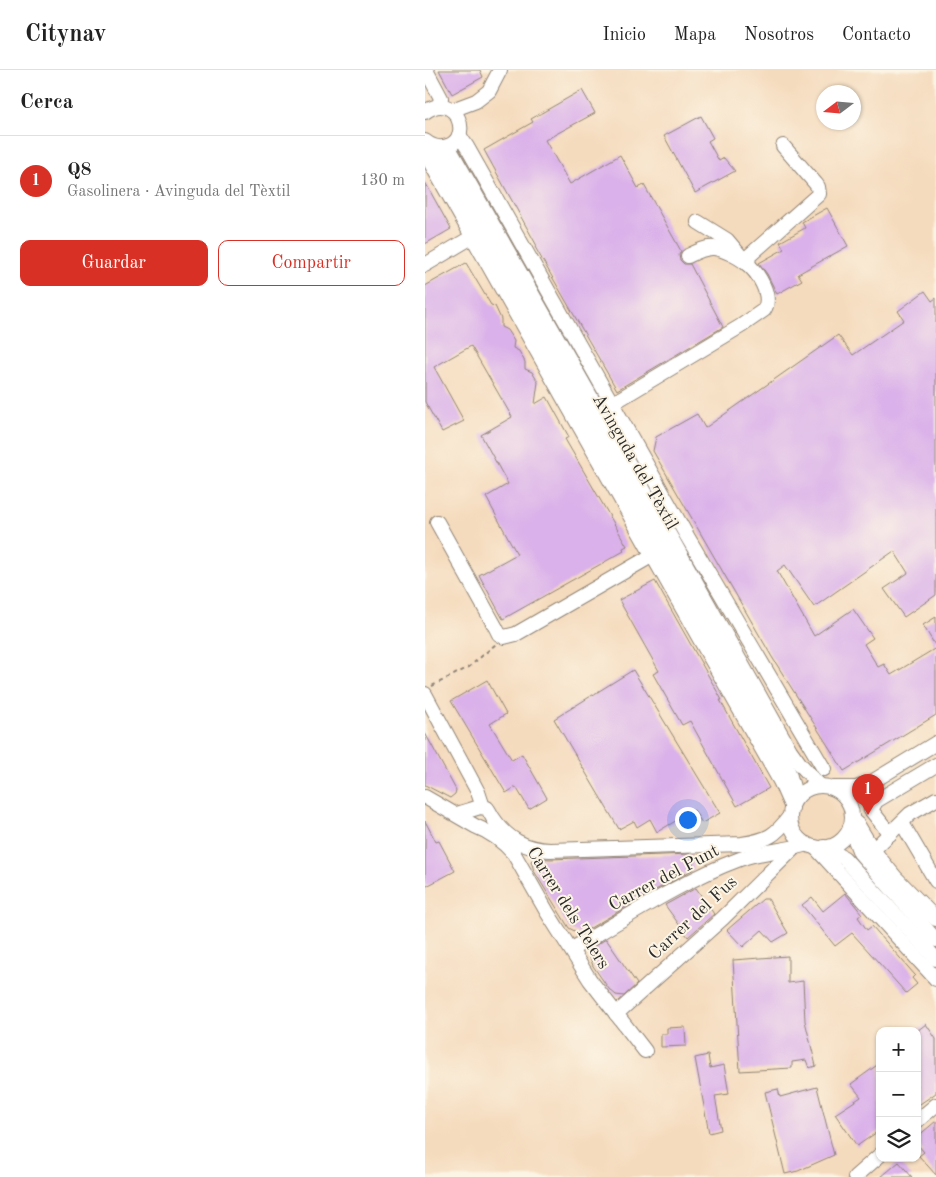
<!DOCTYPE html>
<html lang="es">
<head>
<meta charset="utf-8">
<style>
	:root { --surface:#fff; --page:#f6f6f6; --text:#222; --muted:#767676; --line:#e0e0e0; --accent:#d93025 }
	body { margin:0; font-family:"Old Standard TT",serif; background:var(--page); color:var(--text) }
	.controls { position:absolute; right:15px; bottom:15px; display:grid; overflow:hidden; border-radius:10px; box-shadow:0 1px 4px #0004 }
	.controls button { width:45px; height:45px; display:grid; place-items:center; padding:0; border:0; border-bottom:1px solid var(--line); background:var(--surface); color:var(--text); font:25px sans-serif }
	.compass { position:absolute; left:391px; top:15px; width:45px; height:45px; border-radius:50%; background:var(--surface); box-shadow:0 1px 4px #0004; rotate:254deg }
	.you { position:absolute; left:262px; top:749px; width:18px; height:18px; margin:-12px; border:4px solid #fff; border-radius:50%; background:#1a73e8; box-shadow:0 0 0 8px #1a73e833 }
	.badge { display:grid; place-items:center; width:32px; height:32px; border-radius:50%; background:var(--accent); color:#fff; font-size:16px; font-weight:700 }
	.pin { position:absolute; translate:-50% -41px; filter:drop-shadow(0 1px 2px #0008) }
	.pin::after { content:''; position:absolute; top:26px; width:18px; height:15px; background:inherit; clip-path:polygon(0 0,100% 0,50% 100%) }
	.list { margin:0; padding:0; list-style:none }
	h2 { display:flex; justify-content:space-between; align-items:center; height:65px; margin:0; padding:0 20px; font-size:21px }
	h2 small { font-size:16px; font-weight:400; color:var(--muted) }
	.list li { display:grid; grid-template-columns:32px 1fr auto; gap:15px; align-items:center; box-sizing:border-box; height:90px; padding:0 20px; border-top:1px solid var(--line) }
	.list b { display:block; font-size:19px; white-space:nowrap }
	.list p { margin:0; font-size:16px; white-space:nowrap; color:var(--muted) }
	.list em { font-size:16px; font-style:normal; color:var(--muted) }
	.actions { display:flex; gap:10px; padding:15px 20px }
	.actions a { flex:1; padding:11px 0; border:1px solid var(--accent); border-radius:10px; text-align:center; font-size:18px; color:var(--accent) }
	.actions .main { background:var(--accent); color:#fff }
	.icon { flex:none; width:28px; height:28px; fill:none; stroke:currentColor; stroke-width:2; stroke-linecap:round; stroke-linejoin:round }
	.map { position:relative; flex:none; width:511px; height:1107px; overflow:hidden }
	header { display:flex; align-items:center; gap:30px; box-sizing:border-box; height:70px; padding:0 25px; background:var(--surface); border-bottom:1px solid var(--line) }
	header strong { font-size:24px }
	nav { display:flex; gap:28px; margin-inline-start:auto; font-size:18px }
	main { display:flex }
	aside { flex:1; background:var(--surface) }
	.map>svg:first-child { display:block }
</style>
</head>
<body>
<header>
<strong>Citynav</strong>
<nav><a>Inicio</a><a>Mapa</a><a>Nosotros</a><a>Contacto</a></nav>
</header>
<main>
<aside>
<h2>Cerca<small></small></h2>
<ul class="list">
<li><span class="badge">1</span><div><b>Q8</b><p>Gasolinera · Avinguda del Tèxtil</p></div><em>130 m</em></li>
</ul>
<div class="actions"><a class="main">Guardar</a><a>Compartir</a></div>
</aside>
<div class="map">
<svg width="511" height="1107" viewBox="0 0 511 1107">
	<rect width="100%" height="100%" fill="#fcf5e5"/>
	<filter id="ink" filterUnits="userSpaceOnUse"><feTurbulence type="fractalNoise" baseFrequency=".02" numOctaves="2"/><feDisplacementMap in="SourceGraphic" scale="10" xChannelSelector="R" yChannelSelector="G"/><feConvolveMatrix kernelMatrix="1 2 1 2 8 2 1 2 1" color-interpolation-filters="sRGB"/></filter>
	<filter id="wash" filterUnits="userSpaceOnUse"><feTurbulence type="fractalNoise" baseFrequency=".0096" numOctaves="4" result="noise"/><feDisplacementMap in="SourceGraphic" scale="20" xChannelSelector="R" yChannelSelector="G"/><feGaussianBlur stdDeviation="1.12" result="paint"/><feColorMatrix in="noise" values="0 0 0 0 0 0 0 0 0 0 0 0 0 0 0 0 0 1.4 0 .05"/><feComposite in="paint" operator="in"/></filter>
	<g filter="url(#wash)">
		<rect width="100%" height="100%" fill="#f5dbbe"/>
		<g id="blocks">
			<g fill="#dab1ea">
				<polygon points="14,0 55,0 58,7 27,24"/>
				<polygon points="157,20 170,43 120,70 145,114 195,85 213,118 219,115 256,181 254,185 255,190 259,194 265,194 298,257 192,320 110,177 112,176 59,80 108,52 106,49"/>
				<polygon points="276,46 288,68 283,71 294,91 299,88 310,101 270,123 239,66"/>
				<polygon points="0,112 26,159 0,174"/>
				<polygon points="402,138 423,176 373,204 377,210 352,224 342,204 334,193 359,179 355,172 380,158 377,152"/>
				<polygon points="41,193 66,235 70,236 76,249 76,257 82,260 89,271 88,278 94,281 100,292 100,299 107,302 113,312 110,334 122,327 144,367 140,369 202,476 198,478 199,481 78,549 54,505 92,484 61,427 83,414 56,365 87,347 46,276 9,297 39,351 17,362 0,332 0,216"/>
				<polygon points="500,221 507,231 511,228 511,525 479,547 459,519 483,503 469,481 389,537 360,495 352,501 389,566 428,539 448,568 439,574 453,597 459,594 466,605 511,578 511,645 419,701 347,587 228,381 231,367 272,344 280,358 413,265 428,285 479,250 473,241"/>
				<polygon points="230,511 297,630 295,630 344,718 312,736 265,651 257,655 228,604 234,601 194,530"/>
				<polygon points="511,547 511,577 498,555"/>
				<polygon points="208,600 295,743 277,753 269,740 232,762 225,749 212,757 209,751 194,759 129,649"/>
				<polygon points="62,610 81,644 65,654 87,690 97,684 122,728 104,739 91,717 81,723 26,631"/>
				<polygon points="0,663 31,720 30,724 25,728 0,715"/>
				<polygon points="0,751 11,772 14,771 30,801 0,817"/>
				<polygon points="266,784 269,799 225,823 155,864 144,858 109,801 106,791 109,788 125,789"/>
				<polygon points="271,818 289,844 263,867 240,835"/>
				<polygon points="420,823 437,844 433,847 442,860 447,856 490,905 487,908 492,914 481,923 427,863 410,876 377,835 387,827 398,841"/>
				<polygon points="338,829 343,829 363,863 348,872 337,860 318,877 302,860"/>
				<polygon points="181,869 212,914 199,926 191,925 184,919 168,896 165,887 168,877"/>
				<polygon points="363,886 363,913 378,911 380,951 391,996 384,998 381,990 367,992 367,998 315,1001 308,890"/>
				<polygon points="501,954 511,969 511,1023 492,1036 492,961"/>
				<polygon points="260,957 261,976 236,977 236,964 242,964 242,958"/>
				<polygon points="283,985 285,998 299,995 304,1024 290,1026 296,1060 284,1063 270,988"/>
				<polygon points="455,993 455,1060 432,1076 410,1044 436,1027 426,1014"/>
				<polygon points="392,1017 409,1085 373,1101 360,1104 340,1022 353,1019 355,1027"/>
				<polygon points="511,1051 511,1105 494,1086 499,1082 492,1074 492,1067"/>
				<polygon points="474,1092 487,1107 456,1107"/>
			</g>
		</g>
	</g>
	<g filter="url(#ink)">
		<use href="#blocks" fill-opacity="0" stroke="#908374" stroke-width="1"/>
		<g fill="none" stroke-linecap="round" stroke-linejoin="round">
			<g stroke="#908374" stroke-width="16">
				<g id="minor">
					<polyline points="1,0 16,28 14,36"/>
					<polyline points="27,40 51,31 64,21 75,0"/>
					<path d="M0,42C32,18 51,73 18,77C11,78 5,75 0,71"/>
					<polyline points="34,65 42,77 262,466 399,699"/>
					<polyline points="23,76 249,473 365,680 375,694 395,716"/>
					<polyline points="9,77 355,684 364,703 371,728"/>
					<polyline points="0,83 355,711 367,738"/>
					<polyline points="273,152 302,170 318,189"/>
					<polyline points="323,194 324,186 394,124 393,117 391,114 358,76"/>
					<polyline points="0,195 47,167"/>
					<path d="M188,333L316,256L339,240C348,226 333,202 321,193C314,187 298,179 289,178C280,177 271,182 263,186"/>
					<polyline points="12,452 71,558 74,564 79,567 91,564 228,485"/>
					<polyline points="0,624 53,722 58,737"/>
					<circle cx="396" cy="747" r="31"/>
					<polyline points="408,718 431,718 445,713 511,673"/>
					<path d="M0,727L50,756C65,762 79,772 89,784L122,842L165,910L220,981"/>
					<path d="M32,744L55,737L62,738C65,742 66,745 68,748C82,769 100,779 125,780L317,774C343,770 350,766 365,746"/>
					<polyline points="427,750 433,755 448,780 470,807 511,849"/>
					<polyline points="477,753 511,811"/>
					<polyline points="425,757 435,783 511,870"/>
					<polyline points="465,764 446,740 451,731 511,695"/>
					<polyline points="390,777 511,909"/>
					<polyline points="399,777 419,788 511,889"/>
					<polyline points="448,780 485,744 511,729"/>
					<path d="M147,879C201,848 256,811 315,789C337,781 360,781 382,774"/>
					<polyline points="191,944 298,848 369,778"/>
					<polyline points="492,1051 511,1035"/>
					<polyline points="430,1107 455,1085"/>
				</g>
			</g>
			<polyline stroke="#908374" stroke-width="2" stroke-dasharray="4 4" stroke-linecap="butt" points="7,616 44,597 71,574"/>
			<use href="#minor" stroke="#fff" stroke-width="14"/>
		</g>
	</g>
	<g text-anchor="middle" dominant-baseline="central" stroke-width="4" stroke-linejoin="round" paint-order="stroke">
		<g font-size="18" fill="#2b2b2b" stroke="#fcf5e5">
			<text transform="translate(210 392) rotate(60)">Avinguda del Tèxtil</text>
			<text transform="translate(239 808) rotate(-28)">Carrer del Punt</text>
			<text transform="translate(143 838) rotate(58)">Carrer dels Telers</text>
			<text transform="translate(268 848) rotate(-43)">Carrer del Fus</text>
		</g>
	</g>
</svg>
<div class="controls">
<button>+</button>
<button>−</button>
<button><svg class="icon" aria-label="layers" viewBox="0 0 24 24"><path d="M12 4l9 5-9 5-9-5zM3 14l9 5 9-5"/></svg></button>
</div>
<svg class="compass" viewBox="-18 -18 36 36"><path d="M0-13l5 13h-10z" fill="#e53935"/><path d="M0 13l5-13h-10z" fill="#767676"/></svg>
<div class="you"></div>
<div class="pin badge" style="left:443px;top:745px">1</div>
</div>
</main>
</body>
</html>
